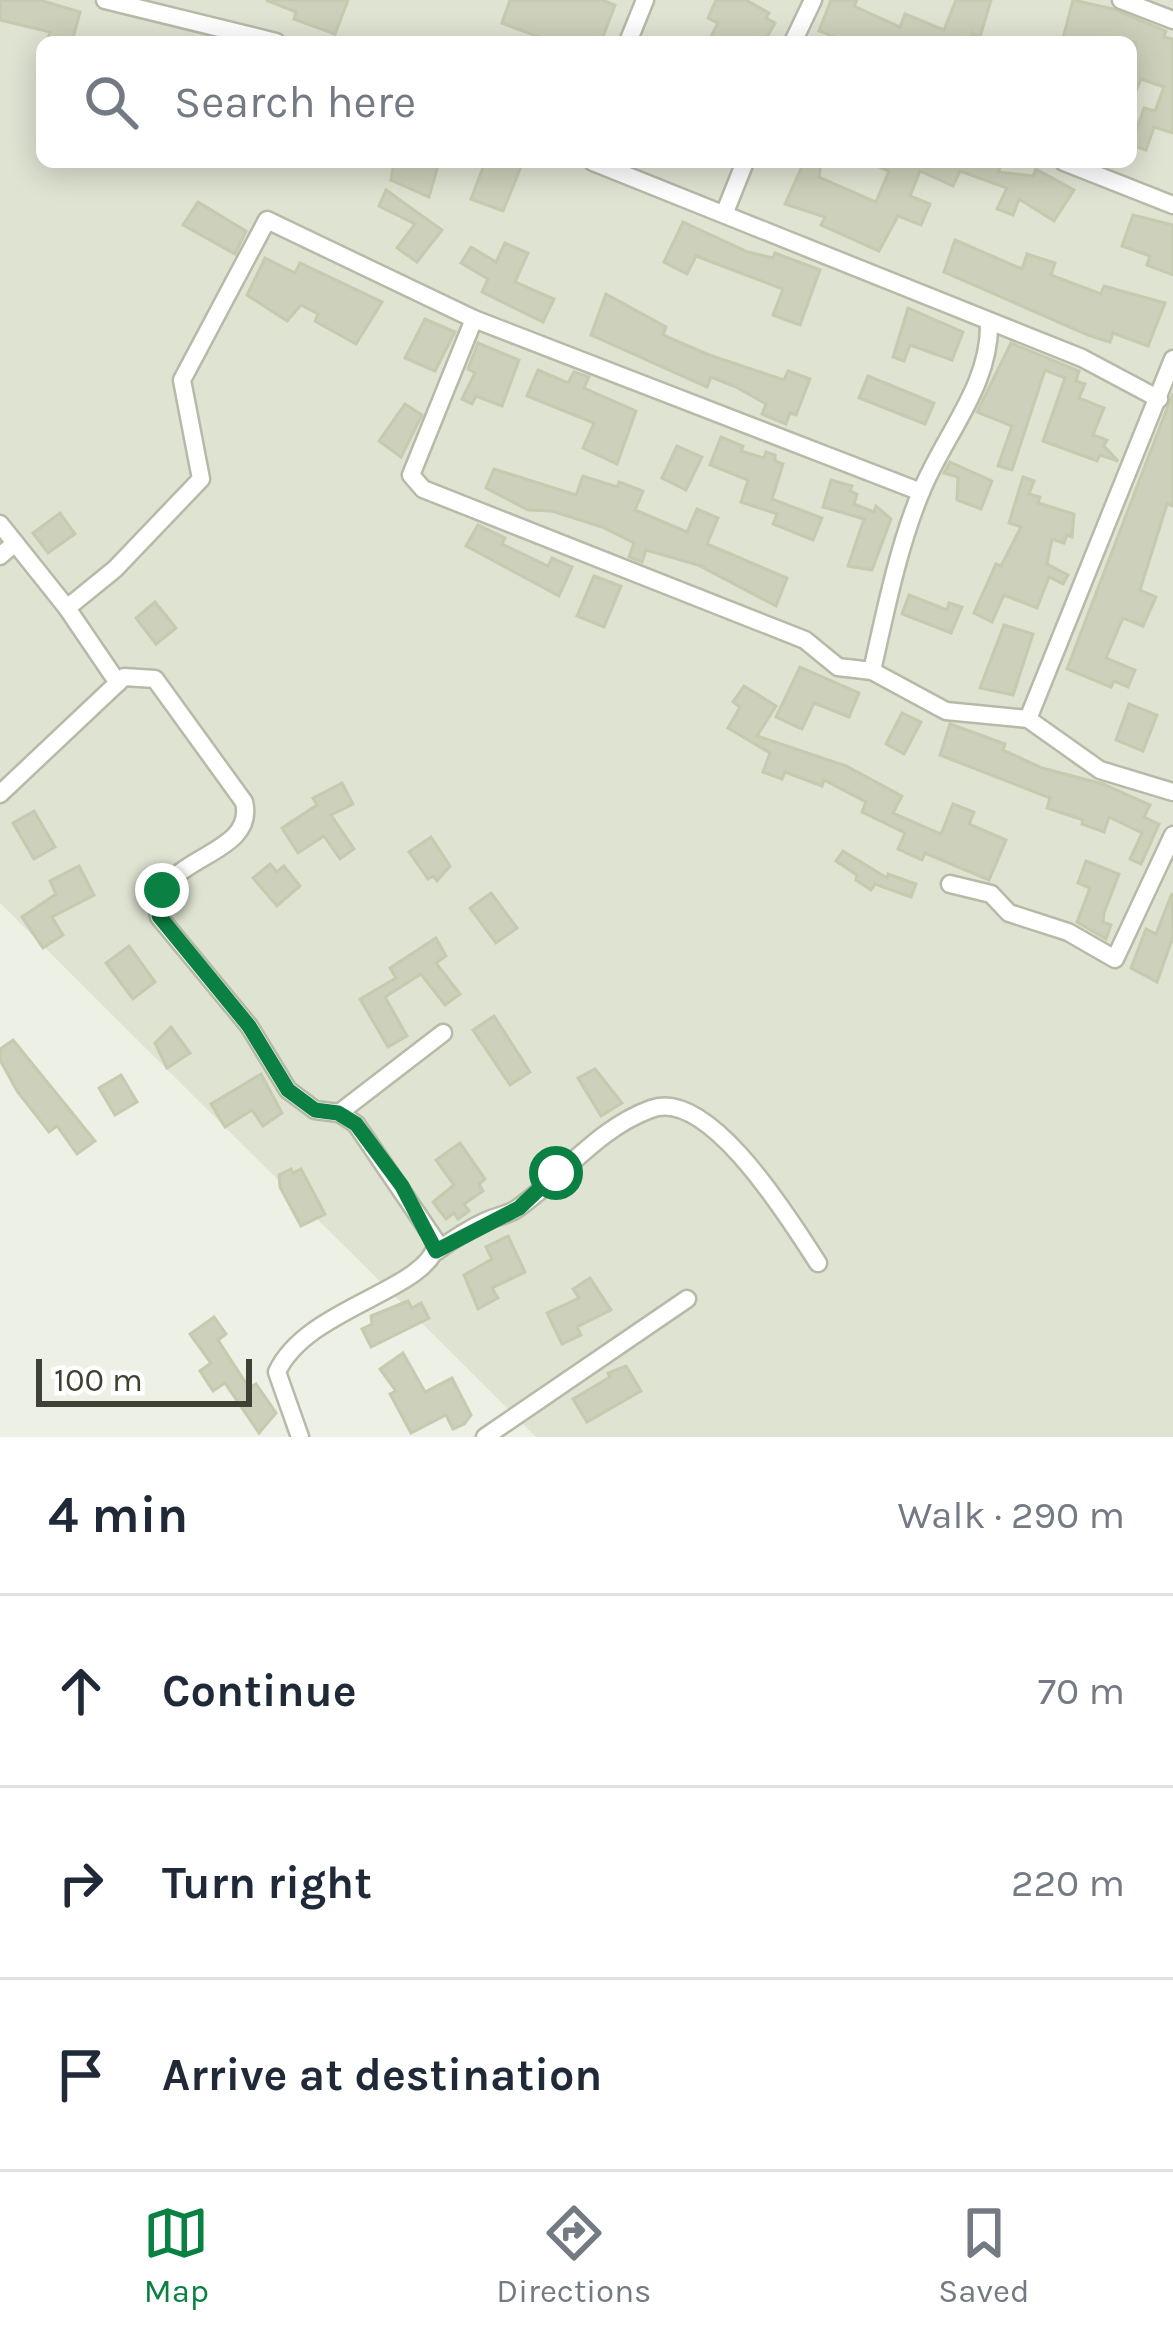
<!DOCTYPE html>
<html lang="en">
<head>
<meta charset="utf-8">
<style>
	:root { --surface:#fff; --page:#f2f2f3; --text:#1f2937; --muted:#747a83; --line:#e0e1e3; --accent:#0b8043 }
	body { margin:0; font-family:Karla,sans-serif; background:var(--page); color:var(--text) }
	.scale { position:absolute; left:36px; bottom:30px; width:216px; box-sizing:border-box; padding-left:12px; border:6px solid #3f4134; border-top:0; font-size:33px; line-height:42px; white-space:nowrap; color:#3f4134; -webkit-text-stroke:9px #fff; paint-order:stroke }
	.stop { position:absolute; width:36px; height:36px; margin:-27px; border:9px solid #0b8043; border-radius:50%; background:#fff }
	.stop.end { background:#0b8043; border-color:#fff; box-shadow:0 3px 12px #0008 }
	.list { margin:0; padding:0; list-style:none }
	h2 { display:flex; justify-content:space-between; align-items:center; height:156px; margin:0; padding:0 48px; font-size:51px }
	h2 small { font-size:39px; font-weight:400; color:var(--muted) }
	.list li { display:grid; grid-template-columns:78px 1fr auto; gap:36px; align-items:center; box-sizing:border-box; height:192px; padding:0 48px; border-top:3px solid var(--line) }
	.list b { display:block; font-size:45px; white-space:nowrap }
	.list em { font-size:39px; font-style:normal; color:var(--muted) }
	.icon { flex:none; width:66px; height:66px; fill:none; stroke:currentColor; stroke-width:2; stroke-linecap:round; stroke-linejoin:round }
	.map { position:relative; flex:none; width:1173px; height:1437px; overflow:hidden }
	.search { position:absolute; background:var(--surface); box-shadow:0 6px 30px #0003; left:36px; right:36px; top:36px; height:132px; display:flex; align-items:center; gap:30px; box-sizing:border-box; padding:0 42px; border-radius:18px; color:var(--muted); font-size:45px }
	.sheet { height:732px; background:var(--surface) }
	nav { display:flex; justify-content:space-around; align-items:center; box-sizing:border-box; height:168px; border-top:3px solid var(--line); background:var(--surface); font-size:33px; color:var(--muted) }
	nav a { display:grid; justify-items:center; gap:6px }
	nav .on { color:var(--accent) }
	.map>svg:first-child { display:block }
</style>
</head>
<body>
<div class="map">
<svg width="1173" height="1437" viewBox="0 0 1173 1437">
	<rect width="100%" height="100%" fill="#edf0e4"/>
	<path fill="#dfe3d2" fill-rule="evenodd" d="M0,0H1173V1437H536L0,903ZM42,42H1131V162H42Z"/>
	<g fill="#cdd0ba" stroke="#c6caae" stroke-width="3">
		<polygon points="0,0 40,0 80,12 72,42 48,39 50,32 0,20"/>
		<polygon points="266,0 348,0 335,34 294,19 296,12"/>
		<polygon points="510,0 602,0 615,5 601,42 552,42 502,23"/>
		<polygon points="716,0 746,0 769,13 766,18 775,23 764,42 708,42 718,23 708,18"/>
		<polygon points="831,0 857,0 854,6 900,27 905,14 944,30 956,0 991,0 980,37 972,33 972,42 848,42 819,31"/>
		<polygon points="1073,0 1113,9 1166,31 1164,37 1173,39 1173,133 1154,127 1146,150 1131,145 1144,108 1155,111 1164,87 1141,79 1131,103 1136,42 1062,42"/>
		<polygon points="394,162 439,162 429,197 391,180"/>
		<polygon points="485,162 523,162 503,211 471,199"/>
		<polygon points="804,162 821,162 819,177 876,202 889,171 867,162 1002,162 998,172 1033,176 1036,169 1074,190 1054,221 1019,199 1013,215 997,209 1007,188 960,171 953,186 920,171 910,196 930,204 921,225 898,216 879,251 821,225 825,217 785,204"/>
		<polygon points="386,190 442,230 417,262 397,248 415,224 379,206"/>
		<polygon points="198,202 246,231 235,254 183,225"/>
		<polygon points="1133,215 1173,225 1173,275 1147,265 1150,256 1122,246"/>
		<polygon points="683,222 748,252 773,258 775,253 820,270 800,325 773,315 783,289 696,256 687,274 664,262"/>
		<polygon points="955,240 1022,269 1027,254 1055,263 1051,275 1101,294 1104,286 1165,303 1148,346 1113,333 1110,342 1088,335 944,272"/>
		<polygon points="505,243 528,253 515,282 554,299 543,322 482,292 488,279 461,263 471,247 496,262"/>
		<polygon points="265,258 295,273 300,263 382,302 356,344 315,321 318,314 301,305 287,321 247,295"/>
		<polygon points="606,294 666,327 663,335 709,355 784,380 788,371 810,379 796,415 790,413 786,424 762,414 766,404 736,387 711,377 707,387 591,335"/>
		<polygon points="908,308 963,332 952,360 910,345 904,361 893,357"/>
		<polygon points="425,319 455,332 435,371 405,358"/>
		<polygon points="478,343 519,360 502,406 476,396 472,404 462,399 475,373 468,369"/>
		<polygon points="1011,343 1079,371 1076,381 1085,384 1079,398 1104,408 1093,435 1107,440 1104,446 1118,461 1100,455 1097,461 1043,441 1065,378 1045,370 1012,470 998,466 1012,426 977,412"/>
		<polygon points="538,370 568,383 574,372 589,377 584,388 636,411 617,464 583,448 594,423 527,396"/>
		<polygon points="868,376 934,403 925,424 859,398"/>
		<polygon points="1173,393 1173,506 1167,504 1140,590 1156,597 1143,626 1123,618 1106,658 1135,670 1128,687 1114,681 1111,687 1067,669"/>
		<polygon points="405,404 422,415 401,457 379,441"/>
		<polygon points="721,437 743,446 741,451 764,458 766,452 775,455 775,461 783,464 772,499 822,518 813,540 773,524 777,514 741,502 748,480 710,465"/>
		<polygon points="677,446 702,457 686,490 662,478"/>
		<polygon points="950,462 992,481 981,509 957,500 958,477 944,473"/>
		<polygon points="494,469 576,495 583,476 617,487 619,482 643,491 635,510 687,532 697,509 718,518 707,544 787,578 776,606 698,565 646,550 642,562 629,557 634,543 602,527 552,511 528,510 486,488"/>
		<polygon points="1023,477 1034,481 1029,494 1040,497 1038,503 1074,514 1072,537 1067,535 1064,543 1052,539 1047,564 1068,575 1063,584 1049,577 1037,608 1004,595 992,622 974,613 996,564 1001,566 1021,527 1009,523"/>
		<polygon points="831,480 852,486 850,491 857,494 854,504 874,512 876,506 891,519 872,570 848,566 864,519 823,507"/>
		<polygon points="60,513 75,534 48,553 33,533"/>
		<polygon points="478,525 505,538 502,544 548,566 552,558 572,567 559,596 466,546"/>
		<polygon points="594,576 621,586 604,627 577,616"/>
		<polygon points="909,595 947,610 949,603 962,607 951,633 902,614"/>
		<polygon points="155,602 176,628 156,644 136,618"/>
		<polygon points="1004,625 1033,634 1013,695 980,688"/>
		<polygon points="800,667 859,693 849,717 814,703 802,729 776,717"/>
		<polygon points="744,686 776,706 757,736 846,766 902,796 893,813 941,834 953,804 974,812 969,824 1006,840 989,880 925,853 922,860 898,849 905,833 862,812 866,802 824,780 822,786 785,772 782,779 763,772 770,753 728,728 740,707 733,702"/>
		<polygon points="1129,704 1157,715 1143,751 1116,740"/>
		<polygon points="902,713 921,722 904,754 886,744"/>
		<polygon points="950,724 1005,744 1003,750 1042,768 1103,784 1150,805 1144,817 1159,824 1141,864 1130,859 1142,833 1109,817 1104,832 1082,824 1083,820 1047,808 1050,798 940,755"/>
		<polygon points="342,783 353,804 331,815 354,849 340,859 324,836 298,853 282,828 317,805 313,798"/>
		<polygon points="34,811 55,847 34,859 13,823"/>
		<polygon points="431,837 450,866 437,881 433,876 428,879 409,852"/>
		<polygon points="843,851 887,878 888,874 916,884 911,897 875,884 871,890 856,880 857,875 836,861"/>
		<polygon points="1086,861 1119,874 1104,913 1103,922 1111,925 1106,939 1077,922 1090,888 1078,883"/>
		<polygon points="270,864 277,872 284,866 300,886 277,906 253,878"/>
		<polygon points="79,866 94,895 52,917 63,935 43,948 22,917 56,894 50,881"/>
		<polygon points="491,893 517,928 496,943 470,908"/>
		<polygon points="1172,893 1173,937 1157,982 1131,968 1146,929 1156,934"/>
		<polygon points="436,938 446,956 436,963 460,994 445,1005 421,974 385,997 407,1036 388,1047 360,999 396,978 390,968"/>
		<polygon points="129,946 155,982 133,999 106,963"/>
		<polygon points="494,1016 530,1072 510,1085 473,1030"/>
		<polygon points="171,1027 190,1053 167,1068 155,1043"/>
		<polygon points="13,1040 95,1141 77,1154 57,1126 49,1132 17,1091 0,1060 0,1049"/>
		<polygon points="595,1069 622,1103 601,1116 578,1078"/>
		<polygon points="261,1074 282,1113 263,1126 252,1110 225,1127 211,1104"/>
		<polygon points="121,1075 137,1102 115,1115 99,1088"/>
		<polygon points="460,1143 485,1179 479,1184 483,1191 464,1204 469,1211 458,1219 454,1213 446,1219 433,1202 454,1185 436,1160"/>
		<polygon points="291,1169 293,1173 301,1169 325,1214 301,1226 280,1187 279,1175"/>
		<polygon points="508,1236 525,1272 492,1288 498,1298 478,1309 464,1275 492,1259 486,1247"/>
		<polygon points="590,1278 611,1310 577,1327 581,1335 562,1344 547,1313 579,1298 573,1289"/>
		<polygon points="408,1301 412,1308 421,1303 429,1318 371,1347 362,1329 372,1324 371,1316"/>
		<polygon points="214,1317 226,1334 218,1340 249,1388 256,1384 276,1413 259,1433 225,1383 213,1391 200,1371 211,1363 190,1334"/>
		<polygon points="403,1353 425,1392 452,1378 471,1415 464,1424 453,1429 446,1415 411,1433 390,1394 396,1391 380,1369"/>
		<polygon points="626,1366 641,1391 587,1422 573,1399 610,1377 608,1373"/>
	</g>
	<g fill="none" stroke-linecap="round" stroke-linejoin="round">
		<g stroke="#b6baa7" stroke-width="21">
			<g id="minor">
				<polyline points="105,0 276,42"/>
				<polyline points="1121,0 1173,20"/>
				<polyline points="628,42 645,0"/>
				<polyline points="793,42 813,0"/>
				<polyline points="593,162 1082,358 1159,399"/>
				<polyline points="1064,162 1173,205"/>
				<polyline points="725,212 745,162"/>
				<polyline points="474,319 411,475 423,489 805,640 838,667 872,671 946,711 1028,719 1100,770 1173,792"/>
				<polyline points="0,524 67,608"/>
				<polyline points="0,556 15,543"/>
				<path d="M872,671C885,613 898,547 921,492C944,435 991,385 989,322"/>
				<polyline points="118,683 67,608 115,569 201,479 182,380 267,220 474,319 921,492"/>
				<polyline points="1028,719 1173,359"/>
				<path d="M0,794L124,677L155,679L244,802C258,859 148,856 159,917L249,1026L288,1090L315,1110L339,1113L356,1124L437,1243C428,1291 307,1307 277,1372L300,1437"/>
				<polyline points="950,884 991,894 1009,913 1068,932 1115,959 1173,835"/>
				<polyline points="339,1113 443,1033"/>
				<path d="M437,1251C452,1240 467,1230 484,1222C495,1216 507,1216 518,1208C562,1177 598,1128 651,1109C709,1087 790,1220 818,1263"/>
				<polyline points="485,1437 687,1299"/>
			</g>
		</g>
		<use href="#minor" stroke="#fff" stroke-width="16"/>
	</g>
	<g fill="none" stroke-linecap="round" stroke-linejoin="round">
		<polyline stroke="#0b8043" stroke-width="15" points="162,890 159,916 249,1026 288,1090 315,1110 338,1113 356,1124 402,1186 436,1251 519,1208 556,1173"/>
	</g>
</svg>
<div class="scale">100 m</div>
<div class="stop" style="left:556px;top:1173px"></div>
<div class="stop end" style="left:162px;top:890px"></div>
<div class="search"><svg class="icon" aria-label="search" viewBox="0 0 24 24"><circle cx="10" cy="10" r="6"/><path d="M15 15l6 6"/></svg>Search here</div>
</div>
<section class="sheet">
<h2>4 min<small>Walk · 290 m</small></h2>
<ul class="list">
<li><svg class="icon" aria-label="ahead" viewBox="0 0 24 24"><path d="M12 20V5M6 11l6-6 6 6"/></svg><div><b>Continue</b></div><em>70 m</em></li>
<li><svg class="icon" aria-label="right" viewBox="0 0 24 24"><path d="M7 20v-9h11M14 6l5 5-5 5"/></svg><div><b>Turn right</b></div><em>220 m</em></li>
<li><svg class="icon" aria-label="arrive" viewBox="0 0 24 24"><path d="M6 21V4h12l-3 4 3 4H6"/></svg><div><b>Arrive at destination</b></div></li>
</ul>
</section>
<nav>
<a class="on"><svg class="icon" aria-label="map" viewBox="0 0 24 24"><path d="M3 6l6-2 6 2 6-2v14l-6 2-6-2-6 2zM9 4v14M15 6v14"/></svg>Map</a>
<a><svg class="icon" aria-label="directions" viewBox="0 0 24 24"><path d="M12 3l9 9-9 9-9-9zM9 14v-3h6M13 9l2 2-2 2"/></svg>Directions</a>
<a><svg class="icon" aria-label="saved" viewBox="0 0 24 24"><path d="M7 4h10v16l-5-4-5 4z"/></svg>Saved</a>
</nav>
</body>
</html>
